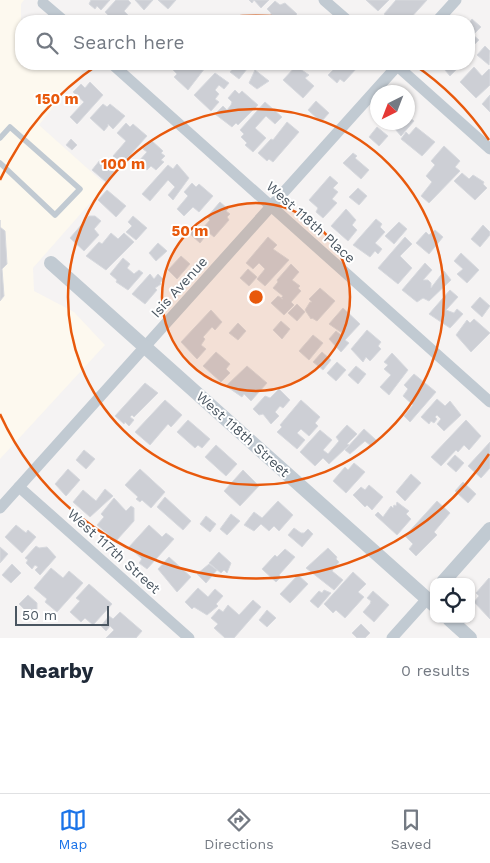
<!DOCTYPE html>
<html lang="en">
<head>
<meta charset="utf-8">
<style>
	:root { --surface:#fff; --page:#f6f6f7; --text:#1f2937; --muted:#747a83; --line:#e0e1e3; --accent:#1a73e8 }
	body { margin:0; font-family:"Work Sans",sans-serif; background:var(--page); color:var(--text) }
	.controls { position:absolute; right:15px; bottom:15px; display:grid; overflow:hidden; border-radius:10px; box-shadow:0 1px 4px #0004 }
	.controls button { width:45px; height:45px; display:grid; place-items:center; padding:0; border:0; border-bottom:1px solid var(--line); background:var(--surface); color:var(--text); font:25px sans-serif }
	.compass { position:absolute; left:370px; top:85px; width:45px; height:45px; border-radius:50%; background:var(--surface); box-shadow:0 1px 4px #0004; rotate:222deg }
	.scale { position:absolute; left:15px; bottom:12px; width:94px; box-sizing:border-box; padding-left:5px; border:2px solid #4a5661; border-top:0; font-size:14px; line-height:18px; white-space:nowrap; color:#4a5661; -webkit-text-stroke:4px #fff; paint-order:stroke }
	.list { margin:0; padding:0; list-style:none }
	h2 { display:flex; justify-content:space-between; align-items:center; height:65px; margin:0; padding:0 20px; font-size:21px }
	h2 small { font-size:16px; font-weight:400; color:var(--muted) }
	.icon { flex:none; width:28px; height:28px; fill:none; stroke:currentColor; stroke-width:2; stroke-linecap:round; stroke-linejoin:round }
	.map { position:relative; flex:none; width:490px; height:638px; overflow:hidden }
	.search { position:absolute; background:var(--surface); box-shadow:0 1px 4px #0004; left:15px; right:15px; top:15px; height:55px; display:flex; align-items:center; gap:12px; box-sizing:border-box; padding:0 18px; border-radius:20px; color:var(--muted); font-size:19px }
	.sheet { height:155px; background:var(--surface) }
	nav { display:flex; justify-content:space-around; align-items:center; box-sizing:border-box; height:70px; border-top:1px solid var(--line); background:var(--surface); font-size:14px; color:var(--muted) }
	nav a { display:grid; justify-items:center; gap:2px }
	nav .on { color:var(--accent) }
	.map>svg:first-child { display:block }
</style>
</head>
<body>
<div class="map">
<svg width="490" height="638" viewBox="0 0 490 638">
	<rect width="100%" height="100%" fill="#f5f3f3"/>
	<polygon fill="#fdf9ef" points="0,0 24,0 21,4 21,64 88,64 39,125 106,185 33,268 34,291 74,312 105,345 0,459"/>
	<g fill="#cdcfd5" stroke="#d7d9de">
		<polygon points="91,0 110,0 101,10 97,6 95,9 89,4"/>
		<polygon points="116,0 128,0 131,3 124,11 132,19 130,21 111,21 112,19 105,12"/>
		<polygon points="135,0 153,0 144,10"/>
		<polygon points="158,0 176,0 168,9"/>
		<polygon points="249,0 269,0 261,8 254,0 252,3"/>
		<polygon points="366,0 389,0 378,11"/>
		<polygon points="396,0 427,0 408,21 393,21 384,14"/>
		<polygon points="275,1 280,5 285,3 297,14 290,21 271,21 271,13 267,9"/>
		<polygon points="472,19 481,27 473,35 479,40 470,49 469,23"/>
		<polygon points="485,46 490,51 489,65 477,55"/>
		<polygon points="179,64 188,68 192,64 200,64 205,68 188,90 174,77 177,74 173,70"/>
		<polygon points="237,64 241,64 247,69 239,79 230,72"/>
		<polygon points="339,64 352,64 357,68 344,82 340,79 337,83 328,75"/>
		<polygon points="440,64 462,64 450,76"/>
		<polygon points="296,66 309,75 305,78 314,86 303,98 283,80"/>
		<polygon points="474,67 482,76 489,69 490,70 490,85 476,98 460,82"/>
		<polygon points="255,70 269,81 257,89 249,83"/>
		<polygon points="215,73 229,83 224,89 219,85 215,90 219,94 215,99 219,102 211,111 194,95"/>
		<polygon points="90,82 103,95 77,124 70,117 84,102 73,92 81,84 85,88"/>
		<polygon points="235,90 239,94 242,91 258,105 238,125 236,123 232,127 215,114 223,106 227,110 231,105 232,102 228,98"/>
		<polygon points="490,95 490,112 482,104"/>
		<polygon points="316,101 329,113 321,122 308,110"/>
		<polygon points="265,102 282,117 275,124 266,116 255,128 266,138 253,152 245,145 247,143 241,137 244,134 240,130"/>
		<polygon points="103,104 107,107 110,104 125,116 113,129 108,124 108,126 104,131 90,118"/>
		<polygon points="408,116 414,121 401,136 389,122 408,122"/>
		<polygon points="287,122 299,132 273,162 269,159 267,161 258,153 271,139 273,140"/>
		<polygon points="126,123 130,127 133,124 147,136 122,164 113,156 126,141 117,133"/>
		<polygon points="377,127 388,136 379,146 369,137"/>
		<polygon points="416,127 435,142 422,156 401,139 406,132 409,135"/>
		<polygon points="71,139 77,145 72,150 66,145"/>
		<polygon points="151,140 163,151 161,153 165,156 161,160 164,162 156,170 151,166 147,170 138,162 147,152 143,149"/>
		<polygon points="444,146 460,161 455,167 460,171 429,203 421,196 432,182 426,176 435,165 431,161"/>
		<polygon points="353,153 357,156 355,158 369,170 361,179 343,163"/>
		<polygon points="100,160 114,172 106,182 92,170"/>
		<polygon points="177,164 189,178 173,200 168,195 175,187 168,180 150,201 142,194 168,165 173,169"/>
		<polygon points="462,173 469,179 473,175 484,182 483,184 487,188 475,200 454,181"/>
		<polygon points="330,176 338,183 333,188 338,192 332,199 337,203 323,218 316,212 318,208 309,200"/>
		<polygon points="192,183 196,187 199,184 213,196 199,212 193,207 184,216 177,209 188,196 184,192"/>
		<polygon points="358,188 367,196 359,205 349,197"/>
		<polygon points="107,190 126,206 116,217 98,200"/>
		<polygon points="220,202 228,209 226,211 230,214 227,217 229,220 214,237 203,228 210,220 207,217"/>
		<polygon points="346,209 356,220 352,225 357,230 348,241 331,226"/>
		<polygon points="89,216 95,216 101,221 94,229 99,235 84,251 70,238"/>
		<polygon points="133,216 147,228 136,240 126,232 132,226 128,222"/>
		<polygon points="376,219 382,224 380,227 385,232 375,243 382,249 378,254 375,251 370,257 353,245"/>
		<polygon points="0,220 0,227 5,231 7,264 2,269 4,296 0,301"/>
		<polygon points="399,222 407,229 394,244 385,236"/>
		<polygon points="483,225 490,232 490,235 480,247 471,239"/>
		<polygon points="198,226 207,234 200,243 190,234"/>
		<polygon points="435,230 443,237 429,254 416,243 426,232 429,235"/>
		<polygon points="111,233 118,239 124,233 134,242 106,270 86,256 99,242 102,244"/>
		<polygon points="268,237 277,245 273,249 289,260 265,286 257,279 265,269 259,263 253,269 246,263"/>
		<polygon points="405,237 412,244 400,256 412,268 398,284 378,268"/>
		<polygon points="158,243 167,251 156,261 149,253"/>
		<polygon points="461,253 479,270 467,283 457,274 463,269 454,261"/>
		<polygon points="181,256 190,264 177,279 168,270"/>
		<polygon points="123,258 130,264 127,268 134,274 139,270 143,273 128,290 116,282 117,280 110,274"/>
		<polygon points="425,263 432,270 423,280 428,280 431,283 431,288 444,271 451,280 429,301 423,298 417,302 402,290"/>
		<polygon points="291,264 299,272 292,280 300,286 298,288 301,291 291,302 294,305 284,315 271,303 278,296 283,299 281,298 283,296 273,288 278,282 277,280"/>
		<polygon points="248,269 257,277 249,286 240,278"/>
		<polygon points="150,274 154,279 158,274 163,279 160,283 161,284 155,288 157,290 145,304 132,294"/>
		<polygon points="320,288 335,301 317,321 312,318 311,319 305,310 310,302 312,302 309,299"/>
		<polygon points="450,290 458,297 446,310 454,313 457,309 463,314 450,328 429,314"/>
		<polygon points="480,297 490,306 482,317 471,307"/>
		<polygon points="297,304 305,312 297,321 288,313"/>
		<polygon points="343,308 360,324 345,340 349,343 341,352 329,339 336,331 341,335 342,333 329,324"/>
		<polygon points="211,310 222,322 215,330 212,327 203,337 205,339 201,345 206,349 197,359 181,342"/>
		<polygon points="474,319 490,333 471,352 456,335 467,320 470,323"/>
		<polygon points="281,321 290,329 282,339 273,330"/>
		<polygon points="238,323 246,331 238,340 229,333"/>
		<polygon points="367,330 381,342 378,346 381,349 370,361 366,357 363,362 351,349"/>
		<polygon points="313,335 323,343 309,360 299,351"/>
		<polygon points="216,352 230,364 226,369 230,373 221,382 203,366"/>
		<polygon points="322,352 331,360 323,370 313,362"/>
		<polygon points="392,353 408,370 389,395 380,387 391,375 384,369 388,365 384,362"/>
		<polygon points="337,362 346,370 336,381 327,373"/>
		<polygon points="247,366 267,383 251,401 244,394 242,397 226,386"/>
		<polygon points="356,366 366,374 358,384 348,375"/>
		<polygon points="414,374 436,392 410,422 404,416 413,405 403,396 408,389 404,385"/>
		<polygon points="145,383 158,393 134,417 132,415 130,417 134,420 129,426 125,422 124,424 115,416"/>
		<polygon points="279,389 290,400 283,408 280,406 275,412 279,416 271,424 263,414 259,415 253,409 265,396 270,398"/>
		<polygon points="437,399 445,406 450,401 461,415 444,431 437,424 441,419 437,415 435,417 437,419 434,423 431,421 429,424 421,417"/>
		<polygon points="165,400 182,415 171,427 168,424 150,445 135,432"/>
		<polygon points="301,400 320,417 315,423 318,426 309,436 301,429 297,433 305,440 297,449 277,432 282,427 280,425"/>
		<polygon points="188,420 210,439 202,448 198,445 195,448 177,432"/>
		<polygon points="466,420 481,436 469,450 464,445 458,452 456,450 441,466 431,457"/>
		<polygon points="347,425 357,434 347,444 349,445 329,464 323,458 315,466 300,452 320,430 332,440 323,450 328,454 339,441 336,437"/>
		<polygon points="364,429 376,440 371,446 365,441 350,454 345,450"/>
		<polygon points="490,442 490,468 481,478 468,466"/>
		<polygon points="216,445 237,464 226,476 205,457"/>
		<polygon points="84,450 95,459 86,469 76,460"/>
		<polygon points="455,455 464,463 456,472 447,464"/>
		<polygon points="354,463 365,472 346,493 333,481 345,467 348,470"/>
		<polygon points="68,469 80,480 66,496 55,484"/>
		<polygon points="140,469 165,492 151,508 142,500 140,502 136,499 138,497 125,485"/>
		<polygon points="243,470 259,486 240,506 224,491"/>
		<polygon points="411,474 421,483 405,501 396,492"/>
		<polygon points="463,482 476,494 468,503 455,491"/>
		<polygon points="369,485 383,497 372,510 367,505 365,507 353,495 361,487 365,490"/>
		<polygon points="105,489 113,496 90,517 73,502 83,490 96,501"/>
		<polygon points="165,497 191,521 183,530 157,507"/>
		<polygon points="114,498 126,511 131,506 134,508 134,521 116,541 97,525 104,517 101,514"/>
		<polygon points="278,501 293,515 279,531 274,526 269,531 261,524 254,531 244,525 254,512 262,518"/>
		<polygon points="437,501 450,513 434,532 437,535 416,556 409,549 413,544 405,536"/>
		<polygon points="397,502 409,511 406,514 411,519 397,535 375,515 378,512 383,517 391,506 393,508 394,505 396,506"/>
		<polygon points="231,514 240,521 227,535 220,529"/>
		<polygon points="206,516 216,524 210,532 200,524"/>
		<polygon points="16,525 26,533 28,530 36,537 22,553 5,537"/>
		<polygon points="149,525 162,537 166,533 174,539 147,569 139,563 142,559 129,547"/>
		<polygon points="294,528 301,533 304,533 308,529 313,534 302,547 288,535"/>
		<polygon points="36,546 39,548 47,547 56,557 40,575 35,570 38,567 35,565 32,569 26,563 28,560 25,558"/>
		<polygon points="0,547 8,554 0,563"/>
		<polygon points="328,548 337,557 336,559 339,562 332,571 343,580 334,590 306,568"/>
		<polygon points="285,549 295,557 279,575 281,577 276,582 262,569 275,555 277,557"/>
		<polygon points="219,552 231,563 227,573 224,570 221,573 209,563"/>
		<polygon points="169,557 191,577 177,592 158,569"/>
		<polygon points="12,564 21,573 11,583 2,575"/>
		<polygon points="209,564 217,570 206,583 197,574"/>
		<polygon points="51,568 63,578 69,571 83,583 57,612 45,602 47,599 34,588"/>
		<polygon points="353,572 366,584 358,592 364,597 345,618 336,610 333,613 324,604"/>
		<polygon points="298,575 308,584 290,603 280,594"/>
		<polygon points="489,578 490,579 490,619 474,602 479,596 476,593"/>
		<polygon points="89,584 112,604 93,625 85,618 81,622 70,612 80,601 76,598"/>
		<polygon points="198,588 208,597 215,589 223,596 216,604 218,606 207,615 194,607 192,609 185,602"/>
		<polygon points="324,590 331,593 318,608 310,601 319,591 322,593"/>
		<polygon points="373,591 389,605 374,622 363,612 370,604 371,601 367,598"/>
		<polygon points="28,595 37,603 37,609 31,616 19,604"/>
		<polygon points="253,600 261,607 234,638 225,638 214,628 218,624 211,618 219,609 223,612 228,605 239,615"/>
		<polygon points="267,610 276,618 267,627 259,620"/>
		<polygon points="120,612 142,631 136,638 106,638 114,630 110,626 106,631 101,626 109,616 113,619"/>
		<polygon points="361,624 370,633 365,638 357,638 352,633"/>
	</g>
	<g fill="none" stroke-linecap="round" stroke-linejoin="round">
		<polyline stroke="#c1cad2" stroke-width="5.5" points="0,138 10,127 80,189 55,215 0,163"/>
		<g stroke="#c1cad2" stroke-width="11">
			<polyline points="324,0 348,21"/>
			<polyline points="43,3 64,21"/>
			<polyline points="437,21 456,0"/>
			<polyline points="112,64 490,402"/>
			<polyline points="395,64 490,149"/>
			<polyline points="19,487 189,638"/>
			<polyline points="0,508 399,64"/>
			<polyline points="392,638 427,599"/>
		</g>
		<g stroke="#c1cad2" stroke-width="14">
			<polyline points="51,263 434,605"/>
			<polyline points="443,582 490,529"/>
			<polyline points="449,619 470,638"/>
		</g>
	</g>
	<circle cx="256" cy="297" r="94" fill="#e8590c" fill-opacity=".12"/>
	<g fill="none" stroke="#e8590c" stroke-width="2.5">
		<circle cx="256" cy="297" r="94"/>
		<circle cx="256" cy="297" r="188"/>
		<path d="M489 454A281 281 0 0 1 0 414M0 180A281 281 0 0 1 99 64M202 21A281 281 0 0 1 310 21M413 64A281 281 0 0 1 489 140"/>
	</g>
	<g text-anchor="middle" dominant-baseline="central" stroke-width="4" stroke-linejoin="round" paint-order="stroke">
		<g font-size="14" fill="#4a5661" stroke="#fff">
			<text transform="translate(311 222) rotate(42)">West 118th Place</text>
			<text transform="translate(179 287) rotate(-48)">Isis Avenue</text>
			<text transform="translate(243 434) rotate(42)">West 118th Street</text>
			<text transform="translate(114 551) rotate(42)">West 117th Street</text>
		</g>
	</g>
	<circle cx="256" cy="297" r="8" fill="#e8590c" stroke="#fff" stroke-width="2.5"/>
	<g font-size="15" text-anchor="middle" font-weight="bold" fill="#e8590c" stroke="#fff" stroke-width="4" stroke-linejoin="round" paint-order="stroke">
		<text x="57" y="104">150 m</text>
		<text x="123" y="169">100 m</text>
		<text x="190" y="236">50 m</text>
	</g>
</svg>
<div class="controls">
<button><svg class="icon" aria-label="locate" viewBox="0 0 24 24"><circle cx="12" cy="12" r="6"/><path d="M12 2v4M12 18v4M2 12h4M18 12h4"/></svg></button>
</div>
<svg class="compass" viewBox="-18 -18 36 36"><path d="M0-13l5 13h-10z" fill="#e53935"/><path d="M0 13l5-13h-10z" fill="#747a83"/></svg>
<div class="scale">50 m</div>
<div class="search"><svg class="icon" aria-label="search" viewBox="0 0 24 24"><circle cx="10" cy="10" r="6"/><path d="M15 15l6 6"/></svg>Search here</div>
</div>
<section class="sheet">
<h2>Nearby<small>0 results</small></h2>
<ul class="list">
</ul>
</section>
<nav>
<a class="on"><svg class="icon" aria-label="map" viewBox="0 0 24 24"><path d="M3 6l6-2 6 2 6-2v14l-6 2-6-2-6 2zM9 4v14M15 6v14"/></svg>Map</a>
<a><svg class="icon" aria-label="directions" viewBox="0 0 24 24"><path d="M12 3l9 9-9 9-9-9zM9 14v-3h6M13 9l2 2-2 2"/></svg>Directions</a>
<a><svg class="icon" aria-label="saved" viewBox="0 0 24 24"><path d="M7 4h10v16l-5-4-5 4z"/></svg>Saved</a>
</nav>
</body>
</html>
